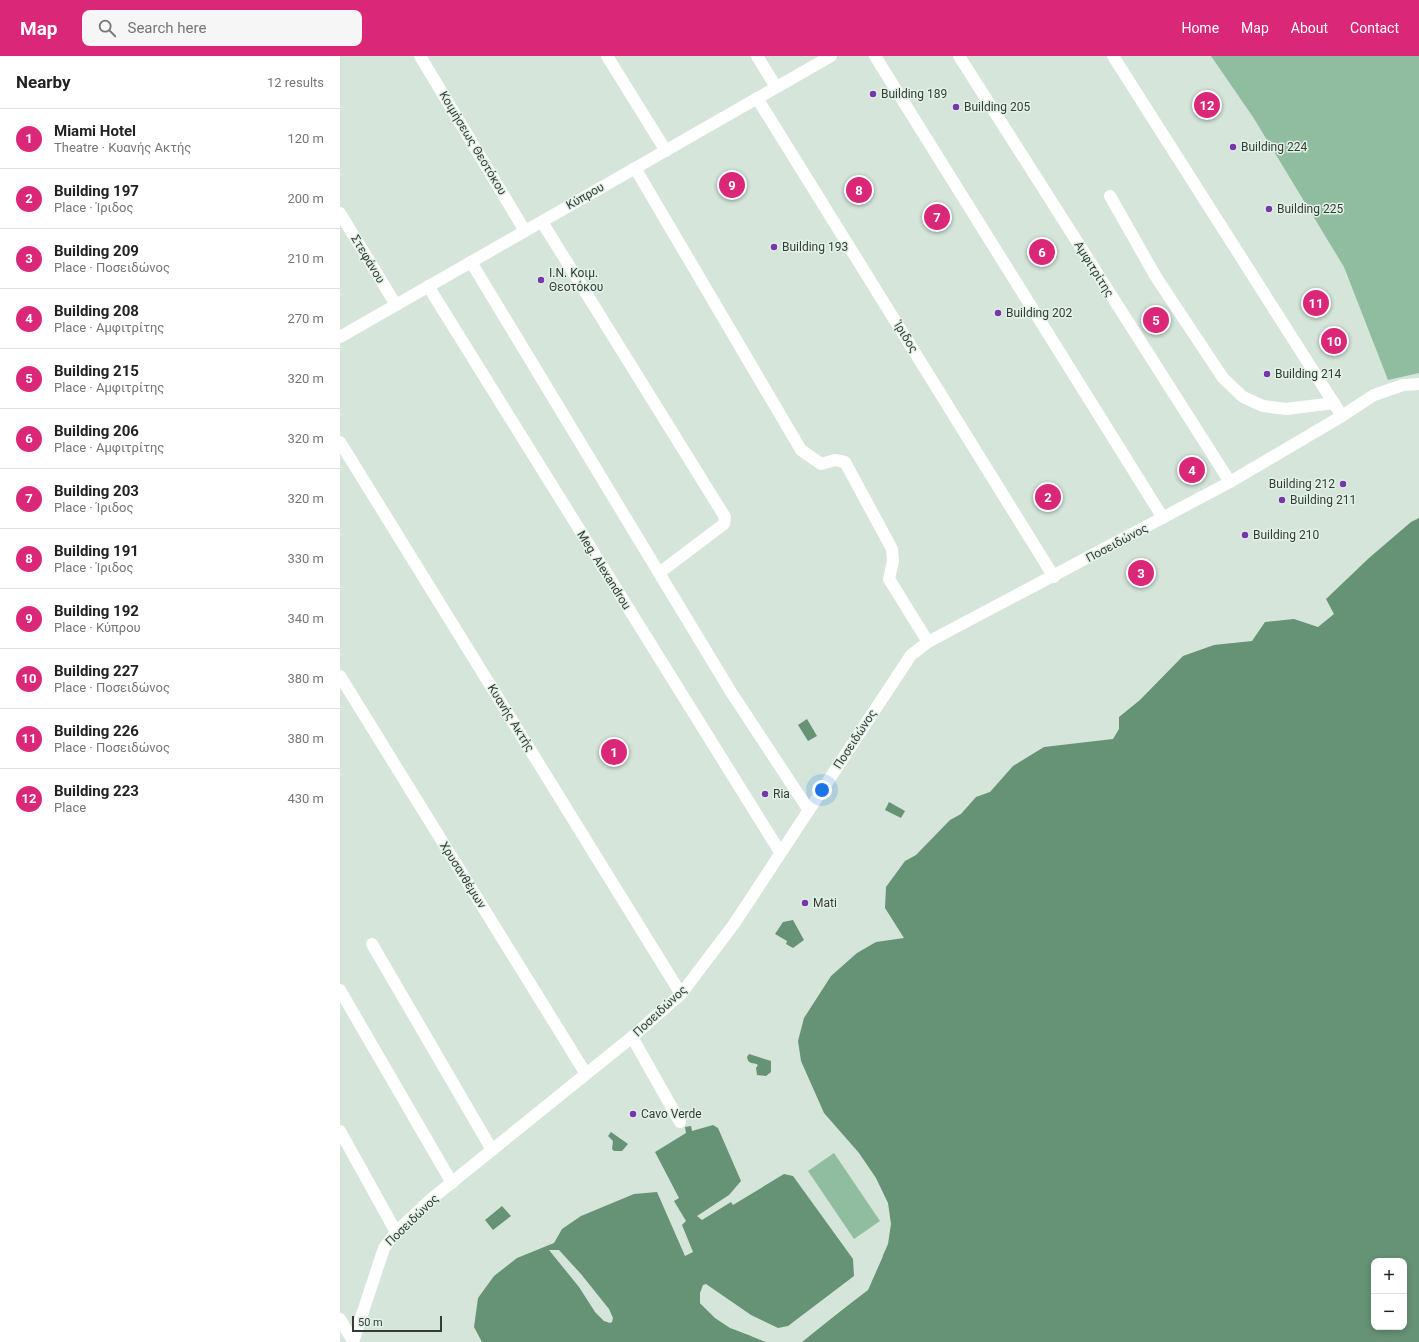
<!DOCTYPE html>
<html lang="en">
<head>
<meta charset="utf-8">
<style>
	:root { --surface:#fff; --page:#f6f6f6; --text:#222; --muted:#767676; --line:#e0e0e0; --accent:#db2777 }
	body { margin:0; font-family:Roboto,sans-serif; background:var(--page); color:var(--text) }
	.controls { position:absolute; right:12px; bottom:12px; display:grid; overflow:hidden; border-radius:8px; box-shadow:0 2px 6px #0003 }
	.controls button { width:36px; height:36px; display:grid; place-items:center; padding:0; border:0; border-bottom:1px solid var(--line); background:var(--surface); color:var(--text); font:20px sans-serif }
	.scale { position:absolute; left:12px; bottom:10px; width:90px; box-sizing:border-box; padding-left:4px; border:2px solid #353b37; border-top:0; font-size:11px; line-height:14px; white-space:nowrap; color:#353b37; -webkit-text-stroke:3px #e3f2e7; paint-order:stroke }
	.you { position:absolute; left:482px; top:734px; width:14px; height:14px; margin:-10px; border:3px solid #fff; border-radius:50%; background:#1a73e8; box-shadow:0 0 0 6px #1a73e833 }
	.badge { display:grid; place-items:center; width:26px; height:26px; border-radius:50%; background:var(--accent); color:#fff; font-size:13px; font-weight:700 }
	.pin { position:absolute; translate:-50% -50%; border:2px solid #fff; box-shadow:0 1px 4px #0006 }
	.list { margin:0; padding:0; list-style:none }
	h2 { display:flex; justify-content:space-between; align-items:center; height:52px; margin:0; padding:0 16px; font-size:17px }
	h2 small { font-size:13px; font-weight:400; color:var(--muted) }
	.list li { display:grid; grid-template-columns:26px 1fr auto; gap:12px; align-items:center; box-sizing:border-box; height:60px; padding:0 16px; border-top:1px solid var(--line) }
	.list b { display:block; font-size:15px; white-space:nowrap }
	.list p { margin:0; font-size:13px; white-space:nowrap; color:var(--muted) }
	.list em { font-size:13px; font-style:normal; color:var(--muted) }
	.icon { flex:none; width:22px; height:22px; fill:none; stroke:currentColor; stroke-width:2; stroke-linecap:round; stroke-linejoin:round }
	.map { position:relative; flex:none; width:1079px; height:1286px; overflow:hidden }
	header { display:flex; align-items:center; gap:24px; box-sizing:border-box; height:56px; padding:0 20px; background:var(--accent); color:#fff }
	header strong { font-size:19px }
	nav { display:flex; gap:22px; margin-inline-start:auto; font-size:14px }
	.search { width:280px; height:36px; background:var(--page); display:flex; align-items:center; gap:10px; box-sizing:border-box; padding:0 14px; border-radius:8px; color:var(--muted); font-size:15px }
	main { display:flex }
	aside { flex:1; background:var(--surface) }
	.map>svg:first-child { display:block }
</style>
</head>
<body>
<header>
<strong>Map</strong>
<div class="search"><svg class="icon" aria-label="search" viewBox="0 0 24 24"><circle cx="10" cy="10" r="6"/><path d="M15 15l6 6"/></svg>Search here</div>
<nav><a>Home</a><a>Map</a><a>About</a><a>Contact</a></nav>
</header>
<main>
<aside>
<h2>Nearby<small>12 results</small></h2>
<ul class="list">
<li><span class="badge">1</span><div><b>Miami Hotel</b><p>Theatre · Κυανής Ακτής</p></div><em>120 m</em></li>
<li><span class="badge">2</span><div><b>Building 197</b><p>Place · Ίριδος</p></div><em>200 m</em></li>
<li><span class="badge">3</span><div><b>Building 209</b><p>Place · Ποσειδώνος</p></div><em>210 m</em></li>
<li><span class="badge">4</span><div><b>Building 208</b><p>Place · Αμφιτρίτης</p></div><em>270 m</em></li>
<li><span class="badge">5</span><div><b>Building 215</b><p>Place · Αμφιτρίτης</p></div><em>320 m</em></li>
<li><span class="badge">6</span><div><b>Building 206</b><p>Place · Αμφιτρίτης</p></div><em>320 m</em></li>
<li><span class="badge">7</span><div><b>Building 203</b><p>Place · Ίριδος</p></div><em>320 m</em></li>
<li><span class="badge">8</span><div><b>Building 191</b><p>Place · Ίριδος</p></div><em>330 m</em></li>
<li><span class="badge">9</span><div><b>Building 192</b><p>Place · Κύπρου</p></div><em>340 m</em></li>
<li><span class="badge">10</span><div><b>Building 227</b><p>Place · Ποσειδώνος</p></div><em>380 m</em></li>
<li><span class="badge">11</span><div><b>Building 226</b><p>Place · Ποσειδώνος</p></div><em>380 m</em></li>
<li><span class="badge">12</span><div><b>Building 223</b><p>Place</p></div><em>430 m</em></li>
</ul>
</aside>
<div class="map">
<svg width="1079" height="1286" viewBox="0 0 1079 1286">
	<rect width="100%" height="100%" fill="#d5e5da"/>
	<g fill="#90bca0">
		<polygon points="871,0 1079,0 1079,317 1048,324 1004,211 913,61"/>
		<polygon points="494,1097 540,1165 514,1183 468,1115"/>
	</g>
	<g fill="#669276" fill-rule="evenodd">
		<path d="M1079,462V1286H462L528,1233L548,1188L551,1168L548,1147L536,1122L519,1097L484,1057L461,1005L458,985L464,962L491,920L517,897L536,886L564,882L545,852L546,831L565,805L576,799L610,764L621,758L636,741L650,736L673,710L704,691L773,683L779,673V661L800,644L843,600L874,589L912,585L925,566L954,563L978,571L994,558L986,543L1029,502L1071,466ZM1034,1205H1064V1271H1034Z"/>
		<polygon points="467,663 477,680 468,685 458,669"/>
		<polygon points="549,746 565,755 561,762 545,754"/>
		<polygon points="453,864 464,884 453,892 446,888 447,885 435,878 443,866"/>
		<path d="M409,998L431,1005V1016L426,1020L417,1019L416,1012L418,1009C414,1006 408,1009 407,1001Z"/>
		<path d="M373,1069L378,1072L401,1125L389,1139L357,1160L362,1164L391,1146L393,1149L444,1118L453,1120L513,1203L514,1220L448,1270L438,1272L411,1259L366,1228L363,1229L360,1237V1247C384,1270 396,1274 426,1286H142L134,1271L138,1242L154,1220L177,1202L214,1187L222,1173L241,1160L294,1138L317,1136L345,1200L353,1196L342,1169L346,1165L334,1145L339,1142L315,1096L346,1077L345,1071L351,1070L352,1075Z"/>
		<polygon points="271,1076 288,1088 282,1095 274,1095 272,1093 273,1085 268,1080"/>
		<polygon points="162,1150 171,1160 153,1174 145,1164"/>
	</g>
	<g fill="#d5e5da">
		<polygon points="209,1194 219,1194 241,1218 269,1253 273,1262 272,1266 270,1267 264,1265 255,1256 239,1231"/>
		<polygon points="543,1200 528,1234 460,1286 526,1232 540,1202"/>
		<polygon points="360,1237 362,1239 362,1246 377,1260 391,1270 428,1286 390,1272 375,1262 360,1247"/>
	</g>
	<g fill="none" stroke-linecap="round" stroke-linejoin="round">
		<g stroke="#fff" stroke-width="12">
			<polyline points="80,0 185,175"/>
			<polyline points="267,0 326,95"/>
			<polyline points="417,0 436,31"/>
			<polyline points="535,0 823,462"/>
			<polyline points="619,0 890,426"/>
			<polyline points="773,0 1002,360"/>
			<polyline points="417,42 714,521"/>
			<polyline points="295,112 461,394 481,408 495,404 505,406 552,493 553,505 549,523 588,586"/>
			<polyline points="770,140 816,221 883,322 903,341 923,350 946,353 994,347"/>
			<polyline points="0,157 56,249"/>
			<polyline points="202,166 385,461 384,468 319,517"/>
			<polyline points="131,206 391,636 468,753"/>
			<polyline points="88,230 440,796"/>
			<polyline points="0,281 491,0"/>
			<polyline points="0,386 341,938"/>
			<polyline points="0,620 246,1018"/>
			<polyline points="32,888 152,1094"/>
			<polyline points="0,934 112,1127"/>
			<polyline points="292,981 340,1066"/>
			<polyline points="0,1075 56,1176"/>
			<polyline points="0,1263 13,1285"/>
			<polyline points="13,1286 44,1192 56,1176 90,1144 292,981 341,938 394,868 571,599 588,586 890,426 1002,360 1034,339 1063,329 1079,328"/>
		</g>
	</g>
	<g fill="#7737ab" stroke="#e3f2e7" stroke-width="1.5">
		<circle cx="533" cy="38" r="4"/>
		<circle cx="616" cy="51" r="4"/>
		<circle cx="893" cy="91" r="4"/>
		<circle cx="929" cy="153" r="4"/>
		<circle cx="434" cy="191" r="4"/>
		<circle cx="201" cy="224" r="4"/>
		<circle cx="658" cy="257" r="4"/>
		<circle cx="927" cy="318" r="4"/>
		<circle cx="1003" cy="428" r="4"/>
		<circle cx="942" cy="444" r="4"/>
		<circle cx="905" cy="479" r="4"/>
		<circle cx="425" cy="738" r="4"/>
		<circle cx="465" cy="847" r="4"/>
		<circle cx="293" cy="1058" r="4"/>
	</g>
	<g text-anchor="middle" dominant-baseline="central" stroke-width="3" stroke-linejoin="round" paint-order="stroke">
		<g font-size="12" fill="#353b37" stroke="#e3f2e7" text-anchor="start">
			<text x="541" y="38">Building 189</text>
			<text x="624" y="51">Building 205</text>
			<text x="901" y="91">Building 224</text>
			<text x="937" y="153">Building 225</text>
			<text x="442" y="191">Building 193</text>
			<text x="209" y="217">Ι.Ν. Κοιμ.<tspan x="209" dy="14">Θεοτόκου</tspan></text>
			<text x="666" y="257">Building 202</text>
			<text x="935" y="318">Building 214</text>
			<text x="995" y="428" text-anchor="end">Building 212</text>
			<text x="950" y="444">Building 211</text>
			<text x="913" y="479">Building 210</text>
			<text x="433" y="738">Ria</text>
			<text x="473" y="847">Mati</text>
			<text x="301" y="1058">Cavo Verde</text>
		</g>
		<g font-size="12" fill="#353b37" stroke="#e3f2e7">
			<text transform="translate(133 87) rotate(59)">Κοιμήσεως Θεοτόκου</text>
			<text transform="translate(245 140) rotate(-30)">Κύπρου</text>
			<text transform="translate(28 203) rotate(59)">Στεφάνου</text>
			<text transform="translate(754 213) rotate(58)">Αμφιτρίτης</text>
			<text transform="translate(566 281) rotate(58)">Ίριδος</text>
			<text transform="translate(777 487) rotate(-28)">Ποσειδώνος</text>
			<text transform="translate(264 514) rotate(58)">Meg. Alexandrou</text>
			<text transform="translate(171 662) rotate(58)">Κυανής Ακτής</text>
			<text transform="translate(515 683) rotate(-57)">Ποσειδώνος</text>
			<text transform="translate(123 819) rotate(58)">Χρυσανθέμων</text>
			<text transform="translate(320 955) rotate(-43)">Ποσειδώνος</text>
			<text transform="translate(72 1164) rotate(-44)">Ποσειδώνος</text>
		</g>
	</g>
</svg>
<div class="controls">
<button>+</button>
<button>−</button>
</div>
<div class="scale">50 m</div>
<div class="you"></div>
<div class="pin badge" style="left:274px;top:696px">1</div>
<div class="pin badge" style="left:708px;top:441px">2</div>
<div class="pin badge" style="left:801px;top:517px">3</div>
<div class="pin badge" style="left:852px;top:414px">4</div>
<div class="pin badge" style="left:816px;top:264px">5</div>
<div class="pin badge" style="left:702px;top:196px">6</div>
<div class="pin badge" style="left:597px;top:161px">7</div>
<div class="pin badge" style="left:519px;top:134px">8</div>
<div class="pin badge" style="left:392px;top:129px">9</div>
<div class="pin badge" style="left:994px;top:285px">10</div>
<div class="pin badge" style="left:976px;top:247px">11</div>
<div class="pin badge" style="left:867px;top:49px">12</div>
</div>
</main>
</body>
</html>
